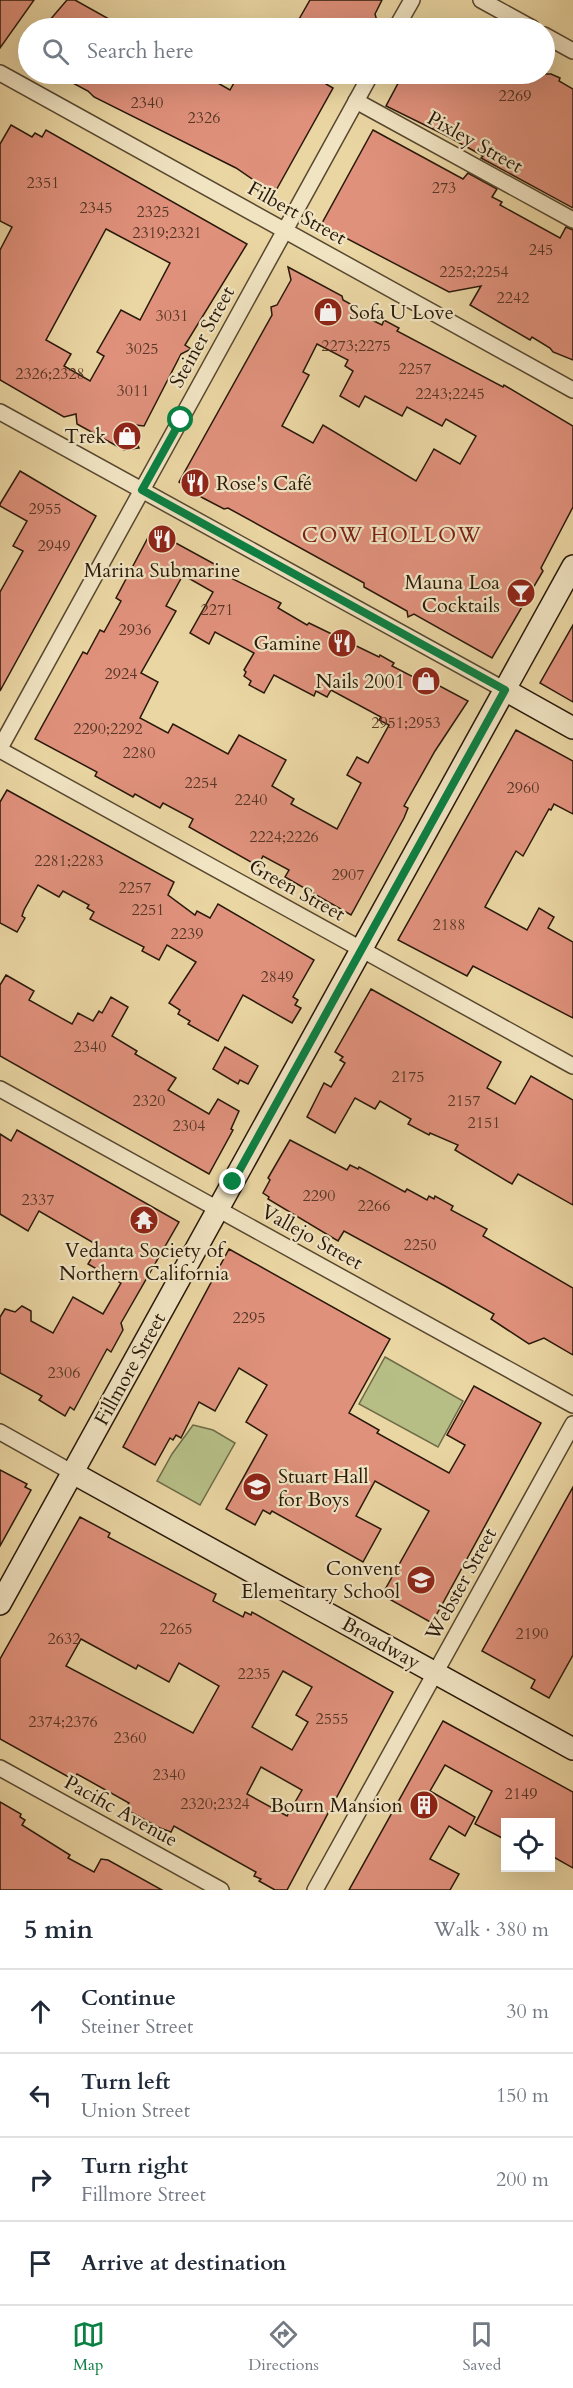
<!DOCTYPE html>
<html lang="en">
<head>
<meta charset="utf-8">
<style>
	:root { --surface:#fff; --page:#f2f2f3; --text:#1f2937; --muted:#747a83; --line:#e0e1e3; --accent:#0b8043 }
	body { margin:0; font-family:Cardo,serif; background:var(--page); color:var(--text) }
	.controls { position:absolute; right:18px; bottom:18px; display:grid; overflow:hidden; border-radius:0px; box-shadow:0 6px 24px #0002 }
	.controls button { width:54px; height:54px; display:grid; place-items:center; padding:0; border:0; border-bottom:2px solid var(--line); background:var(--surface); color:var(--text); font:30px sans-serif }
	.stop { position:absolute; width:18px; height:18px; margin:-14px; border:4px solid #0b8043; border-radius:50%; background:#fff }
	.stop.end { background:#0b8043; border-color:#fff; box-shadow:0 2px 6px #0008 }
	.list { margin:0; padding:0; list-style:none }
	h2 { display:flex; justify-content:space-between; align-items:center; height:78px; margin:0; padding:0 24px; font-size:26px }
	h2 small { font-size:20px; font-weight:400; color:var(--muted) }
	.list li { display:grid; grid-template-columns:39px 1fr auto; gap:18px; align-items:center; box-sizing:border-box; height:84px; padding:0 24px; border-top:2px solid var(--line) }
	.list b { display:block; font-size:22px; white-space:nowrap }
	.list p { margin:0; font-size:20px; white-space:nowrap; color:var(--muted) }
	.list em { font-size:20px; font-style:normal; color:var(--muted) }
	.icon { flex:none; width:33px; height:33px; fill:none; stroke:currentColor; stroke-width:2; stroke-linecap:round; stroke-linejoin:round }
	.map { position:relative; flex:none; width:573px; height:1890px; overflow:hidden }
	.search { position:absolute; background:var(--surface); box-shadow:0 6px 24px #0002; left:18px; right:18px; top:18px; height:66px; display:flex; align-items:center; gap:15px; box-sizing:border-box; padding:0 21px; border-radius:33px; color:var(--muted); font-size:22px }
	.sheet { height:414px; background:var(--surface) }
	nav { display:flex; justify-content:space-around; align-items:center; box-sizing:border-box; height:84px; border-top:2px solid var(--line); background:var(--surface); font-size:16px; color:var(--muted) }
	nav a { display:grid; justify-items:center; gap:3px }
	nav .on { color:var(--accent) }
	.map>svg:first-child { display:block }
</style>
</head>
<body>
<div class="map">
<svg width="573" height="1890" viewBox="0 0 573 1890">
	<rect width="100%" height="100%" fill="#ead6a3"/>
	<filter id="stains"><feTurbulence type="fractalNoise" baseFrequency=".00333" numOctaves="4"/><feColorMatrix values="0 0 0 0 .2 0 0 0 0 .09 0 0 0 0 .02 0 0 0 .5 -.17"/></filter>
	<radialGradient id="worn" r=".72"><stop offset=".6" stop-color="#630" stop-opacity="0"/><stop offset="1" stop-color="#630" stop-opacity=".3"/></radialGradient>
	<g fill="#b6be86" stroke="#6f6b48" stroke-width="1.5">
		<polygon points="385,1357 463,1401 438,1447 359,1404"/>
		<polygon points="193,1425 213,1430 235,1443 200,1505 157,1481 172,1454"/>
	</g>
	<g fill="#e0917c" stroke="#281809" stroke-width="1.5" fill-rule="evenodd">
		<polygon points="0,0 34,0 0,48"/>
		<polygon points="67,0 75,0 125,28 43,28"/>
		<polygon points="310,0 382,0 375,14 377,21 370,21 365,28 294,28"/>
		<polygon points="56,74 202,74 230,90 239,74 315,74 328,81 326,84 333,88 274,194 236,168 94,97 88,91"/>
		<polygon points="403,74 551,74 560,78 559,81 573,89 573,208 481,158 483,156 449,137 386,106"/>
		<path d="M11,125L32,137L35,133L42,137L46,130L247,244L185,345L191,349L181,354L144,426L126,424L139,448L124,450L77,424L76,414L64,417L0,380V250L12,227L0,221V144ZM106,229L170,263L140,320L121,310L97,352L104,356L90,381L64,366L71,354L46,340Z"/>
		<polygon points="373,130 463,179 468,173 497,189 492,197 502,202 500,205 560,238 566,227 573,230 573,360 553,352 550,348 532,337 530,340 470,305 481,286 449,292 321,225"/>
		<path d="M288,267L342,296L343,300L354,306L352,309L372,320L382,325L384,320L399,328L397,331L503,387L504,385L573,426V507L541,568L543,571L492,658L414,614L408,617L407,611L364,587V583L228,508L224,509L203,498L179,482L272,315L271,307L277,305L291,280ZM317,344L348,360L345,366L353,371L340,396L359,407L365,396L402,416L407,407L442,426L446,419L476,436L460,464L434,449L416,481L323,425L313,443L282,426L309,375L303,372Z"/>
		<polygon points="20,471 96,516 0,691 0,592 23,551 13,546 27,521 0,506 0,504"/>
		<path d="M152,530L218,566L215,570L281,603L278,608L307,625L309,623L379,657L380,655L394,663L392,666L419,680L421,676L468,701L435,751L404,806L408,808L404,818L351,915L285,877L289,870L263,856L258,866L189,827L193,819L163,803L160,808L135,794L133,797L95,776L97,772L35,739L83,652L87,654L100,630L104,632L121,601L116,598ZM183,575L213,592L190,633L209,644L215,632L254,653L244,670L246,672L244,676L251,681L249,685L264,693L274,675L314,696L316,691L327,697L331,690L381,717L379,720L389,725L368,763L357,757L347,775L361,783L337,829L291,804L294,799L272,786L286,760L239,735L228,754L173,724L168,733L140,718L158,682L141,673L176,611L166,606Z"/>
		<polygon points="573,625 573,702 540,683"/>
		<polygon points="516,730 573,761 573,814 554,804 551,810 549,809 523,856 516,851 485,907 527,930 539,908 554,917 548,928 573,942 573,1018 473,966 467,976 398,940"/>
		<polygon points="7,790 174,882 168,895 195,915 197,911 210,918 218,904 314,960 293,997 298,1000 295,1005 301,1008 292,1023 243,995 218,1041 188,1024 190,1021 178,1014 180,1010 169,1003 196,962 167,945 159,960 142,951 144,947 90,919 94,912 87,908 89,905 63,891 59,897 38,885 24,910 22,916 25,918 17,932 0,923 0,802"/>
		<polygon points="6,975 34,991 29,1000 72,1024 78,1013 93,1021 99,1011 102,1013 111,997 128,1007 112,1036 137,1051 135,1054 176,1078 168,1090 209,1114 218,1099 239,1111 231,1129 233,1130 209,1174 0,1056 0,985"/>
		<polygon points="371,989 501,1062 487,1088 515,1104 531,1076 573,1100 573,1205 518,1174 512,1184 455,1150 458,1145 430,1133 429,1135 408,1124 411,1119 380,1101 375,1109 355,1098 335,1133 307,1117 324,1083 331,1087 345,1063 340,1060 343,1057 335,1052"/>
		<polygon points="225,1047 258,1066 248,1084 240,1080 238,1084 213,1069"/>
		<polygon points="17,1130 179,1222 121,1323 123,1330 111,1352 107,1349 74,1410 70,1407 65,1416 39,1400 42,1396 0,1373 0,1317 5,1309 15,1312 22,1306 31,1311 31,1321 53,1333 73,1297 103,1314 121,1283 88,1264 99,1246 39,1211 28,1231 0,1214 0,1134 11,1141"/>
		<polygon points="290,1140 347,1170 350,1165 358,1169 359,1167 405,1192 407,1189 427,1200 429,1196 434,1199 435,1196 453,1206 451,1210 487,1229 483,1236 573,1288 573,1355 544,1338 529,1344 491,1319 494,1314 445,1286 344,1231 338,1241 268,1199 269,1197 263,1193 270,1180 268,1178"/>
		<polygon points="229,1249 390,1339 349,1413 379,1430 377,1433 449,1473 465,1445 447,1435 474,1386 541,1423 432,1623 382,1595 429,1511 375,1481 356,1516 381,1529 363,1562 272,1511 270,1514 263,1510 255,1525 226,1509 267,1435 246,1422 267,1385 239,1368 215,1411 199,1402 181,1438 176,1435 173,1440 170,1438 155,1465 123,1447"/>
		<polygon points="0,1470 27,1484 25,1487 31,1490 0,1546"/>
		<polygon points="573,1487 573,1655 549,1698 531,1688 535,1680 482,1651"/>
		<path d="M80,1517L110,1533L108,1537L216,1594L213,1601L243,1617L245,1612L251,1615L252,1612L393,1692L287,1890H275L259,1881L261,1879L254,1876L256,1872L204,1843L174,1826L171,1832L160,1828L125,1809L129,1803L77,1774L74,1780L0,1739V1659ZM81,1639L136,1669L138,1665L169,1682L179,1663L219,1686L193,1733L66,1666ZM283,1671L312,1687L296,1715L308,1722L292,1750L252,1727ZM261,1767L302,1790L287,1816L247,1794Z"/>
		<polygon points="443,1721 573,1792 573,1868 550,1855 550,1822 506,1822 506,1840 475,1824 492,1791 445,1765 430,1791 475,1817 465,1836 449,1826 430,1859 459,1874 450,1890 349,1890"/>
		<polygon points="0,1802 21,1814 20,1817 25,1820 22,1825 70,1855 68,1858 94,1872 101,1859 108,1860 162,1890 0,1890"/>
	</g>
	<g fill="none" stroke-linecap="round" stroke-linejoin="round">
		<g stroke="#584830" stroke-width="18">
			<g id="street">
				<polyline points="481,0 532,28"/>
				<polyline points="396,28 412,0"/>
				<polyline points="544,35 573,51"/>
				<polyline points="0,73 573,390"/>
				<polyline points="356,101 573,220"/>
				<polyline points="0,412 505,690"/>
				<polyline points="0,748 371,74"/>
				<polyline points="0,750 573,1066"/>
				<polyline points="0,1089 573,1405"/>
				<polyline points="0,1432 73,1473"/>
				<polyline points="0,1768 221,1890"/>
				<polyline points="315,1890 573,1424"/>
			</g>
		</g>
		<g stroke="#281809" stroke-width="24">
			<g id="secondary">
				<polyline points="505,690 573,728"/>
				<polyline points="73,1473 573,1749"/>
				<polyline points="0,1604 573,566"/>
			</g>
		</g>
		<use href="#street" stroke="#f1e4c3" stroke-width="15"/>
		<use href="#secondary" stroke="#f1e4c3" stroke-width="21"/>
	</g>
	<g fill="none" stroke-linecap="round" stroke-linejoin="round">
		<polyline stroke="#0b8043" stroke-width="8" points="181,420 142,490 505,690 233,1182"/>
	</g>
	<defs>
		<g id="shop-disc" transform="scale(1.5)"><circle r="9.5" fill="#8f2418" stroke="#f1e4c3"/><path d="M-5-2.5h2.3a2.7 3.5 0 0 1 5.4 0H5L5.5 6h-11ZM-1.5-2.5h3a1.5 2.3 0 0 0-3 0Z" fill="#fff"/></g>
		<g id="restaurant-disc" transform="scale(1.5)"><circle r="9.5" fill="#8f2418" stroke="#f1e4c3"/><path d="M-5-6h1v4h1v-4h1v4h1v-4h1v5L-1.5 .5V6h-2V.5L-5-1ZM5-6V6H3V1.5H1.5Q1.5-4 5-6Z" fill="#fff"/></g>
		<g id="bar-disc" transform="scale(1.5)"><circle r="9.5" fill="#8f2418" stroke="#f1e4c3"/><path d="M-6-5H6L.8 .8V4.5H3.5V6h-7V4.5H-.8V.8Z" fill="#fff"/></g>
		<g id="temple-disc" transform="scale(1.5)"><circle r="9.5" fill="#8f2418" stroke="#f1e4c3"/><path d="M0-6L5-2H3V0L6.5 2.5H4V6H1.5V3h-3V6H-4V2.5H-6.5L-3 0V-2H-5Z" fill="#fff"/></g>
		<g id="school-disc" transform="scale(1.5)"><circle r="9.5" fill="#8f2418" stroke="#f1e4c3"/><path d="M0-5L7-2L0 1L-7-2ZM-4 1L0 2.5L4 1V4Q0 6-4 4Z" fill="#fff"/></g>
		<g id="building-disc" transform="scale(1.5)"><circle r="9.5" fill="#8f2418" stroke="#f1e4c3"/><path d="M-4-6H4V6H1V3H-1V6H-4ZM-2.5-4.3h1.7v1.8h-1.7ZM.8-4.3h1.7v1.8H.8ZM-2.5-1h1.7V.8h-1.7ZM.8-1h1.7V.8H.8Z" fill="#fff"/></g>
	</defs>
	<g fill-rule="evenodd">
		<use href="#shop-disc" x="328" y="312"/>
		<use href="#shop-disc" x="127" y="436"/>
		<use href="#restaurant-disc" x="195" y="483"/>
		<use href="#restaurant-disc" x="162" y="539"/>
		<use href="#bar-disc" x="521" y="593"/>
		<use href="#restaurant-disc" x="342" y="643"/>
		<use href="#shop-disc" x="426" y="681"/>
		<use href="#temple-disc" x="144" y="1220"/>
		<use href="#school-disc" x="257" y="1487"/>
		<use href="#school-disc" x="421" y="1580"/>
		<use href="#building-disc" x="424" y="1805"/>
	</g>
	<g text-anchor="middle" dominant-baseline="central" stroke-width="4.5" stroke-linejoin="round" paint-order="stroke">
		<g font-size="16" fill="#563626">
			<text x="515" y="96">2269</text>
			<text x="147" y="103">2340</text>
			<text x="204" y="118">2326</text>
			<text x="43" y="183">2351</text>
			<text x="444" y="188">273</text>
			<text x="96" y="208">2345</text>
			<text x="153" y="212">2325</text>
			<text x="167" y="233">2319;2321</text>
			<text x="541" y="250">245</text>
			<text x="474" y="272">2252;2254</text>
			<text x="513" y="298">2242</text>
			<text x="172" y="316">3031</text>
			<text x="356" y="346">2273;2275</text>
			<text x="142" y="349">3025</text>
			<text x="415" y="369">2257</text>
			<text x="50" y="374">2326;2328</text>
			<text x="133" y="391">3011</text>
			<text x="450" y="394">2243;2245</text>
			<text x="45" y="509">2955</text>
			<text x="54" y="546">2949</text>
			<text x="217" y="610">2271</text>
			<text x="135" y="630">2936</text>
			<text x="121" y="674">2924</text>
			<text x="406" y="723">2951;2953</text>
			<text x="108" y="729">2290;2292</text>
			<text x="139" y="753">2280</text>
			<text x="201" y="783">2254</text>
			<text x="523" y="788">2960</text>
			<text x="251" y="800">2240</text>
			<text x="284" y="837">2224;2226</text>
			<text x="69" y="861">2281;2283</text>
			<text x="348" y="875">2907</text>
			<text x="135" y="888">2257</text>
			<text x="148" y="910">2251</text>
			<text x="449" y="925">2188</text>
			<text x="187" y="934">2239</text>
			<text x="277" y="977">2849</text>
			<text x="90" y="1047">2340</text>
			<text x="408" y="1077">2175</text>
			<text x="149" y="1101">2320</text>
			<text x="464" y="1101">2157</text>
			<text x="484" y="1123">2151</text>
			<text x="189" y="1126">2304</text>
			<text x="319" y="1196">2290</text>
			<text x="38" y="1200">2337</text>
			<text x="374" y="1206">2266</text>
			<text x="420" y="1245">2250</text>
			<text x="249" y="1318">2295</text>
			<text x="64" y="1373">2306</text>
			<text x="176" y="1629">2265</text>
			<text x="532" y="1634">2190</text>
			<text x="64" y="1639">2632</text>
			<text x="254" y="1674">2235</text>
			<text x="332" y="1719">2555</text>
			<text x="63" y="1722">2374;2376</text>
			<text x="130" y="1738">2360</text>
			<text x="169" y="1775">2340</text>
			<text x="521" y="1794">2149</text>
			<text x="215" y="1804">2320;2324</text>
		</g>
		<g font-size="20" fill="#281809" stroke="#f1e4c3">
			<text transform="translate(475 142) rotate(29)">Pixley Street</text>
			<text transform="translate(297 213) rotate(29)">Filbert Street</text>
			<text transform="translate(202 337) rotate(-61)">Steiner Street</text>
			<text transform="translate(297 890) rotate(29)">Green Street</text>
			<text transform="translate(312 1237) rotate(29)">Vallejo Street</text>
			<text transform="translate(130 1369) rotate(-61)">Fillmore Street</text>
			<text transform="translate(461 1584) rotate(-61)">Webster Street</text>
			<text transform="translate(381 1643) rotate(29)">Broadway</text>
			<text transform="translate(121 1811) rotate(29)">Pacific Avenue</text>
		</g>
		<g font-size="20" fill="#281809" stroke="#f1e4c3" text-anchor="end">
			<text x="349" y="312" text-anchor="start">Sofa U Love</text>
			<text x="106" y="436">Trek</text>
			<text x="216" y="483" text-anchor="start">Rose's Café</text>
			<text x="162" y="570" text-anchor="middle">Marina Submarine</text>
			<text x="500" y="582">Mauna Loa<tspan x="500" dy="23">Cocktails</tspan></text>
			<text x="321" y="643">Gamine</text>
			<text x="405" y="681">Nails 2001</text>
			<text x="144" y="1250" text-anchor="middle">Vedanta Society of<tspan x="144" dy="23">Northern California</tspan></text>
			<text x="278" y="1476" text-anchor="start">Stuart Hall<tspan x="278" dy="23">for Boys</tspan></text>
			<text x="400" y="1568">Convent<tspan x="400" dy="23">Elementary School</tspan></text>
			<text x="403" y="1805">Bourn Mansion</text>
		</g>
		<g font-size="21" letter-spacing="1.5" fill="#7a1f14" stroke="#f1e4c3">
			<text x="392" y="535">COW HOLLOW</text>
		</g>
	</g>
	<rect width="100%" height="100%" filter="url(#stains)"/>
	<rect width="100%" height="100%" fill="url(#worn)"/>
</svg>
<div class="controls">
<button><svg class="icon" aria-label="locate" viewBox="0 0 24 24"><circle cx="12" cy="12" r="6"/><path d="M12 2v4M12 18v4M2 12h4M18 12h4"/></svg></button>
</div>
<div class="stop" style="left:181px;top:420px"></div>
<div class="stop end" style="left:233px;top:1182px"></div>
<div class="search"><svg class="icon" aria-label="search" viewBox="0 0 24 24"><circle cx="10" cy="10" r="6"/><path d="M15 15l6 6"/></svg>Search here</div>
</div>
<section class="sheet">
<h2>5 min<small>Walk · 380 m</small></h2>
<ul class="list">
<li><svg class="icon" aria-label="ahead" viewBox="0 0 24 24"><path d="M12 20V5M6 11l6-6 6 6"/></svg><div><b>Continue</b><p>Steiner Street</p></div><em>30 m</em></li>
<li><svg class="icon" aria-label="left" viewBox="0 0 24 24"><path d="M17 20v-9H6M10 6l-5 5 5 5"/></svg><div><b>Turn left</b><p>Union Street</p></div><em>150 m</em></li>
<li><svg class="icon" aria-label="right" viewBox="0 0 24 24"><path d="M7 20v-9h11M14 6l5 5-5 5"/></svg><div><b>Turn right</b><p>Fillmore Street</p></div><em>200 m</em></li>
<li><svg class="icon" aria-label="arrive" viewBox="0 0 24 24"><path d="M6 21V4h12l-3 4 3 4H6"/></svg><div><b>Arrive at destination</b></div></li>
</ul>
</section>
<nav>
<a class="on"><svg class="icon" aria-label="map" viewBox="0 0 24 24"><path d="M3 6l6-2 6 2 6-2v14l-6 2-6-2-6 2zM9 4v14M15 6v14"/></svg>Map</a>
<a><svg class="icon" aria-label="directions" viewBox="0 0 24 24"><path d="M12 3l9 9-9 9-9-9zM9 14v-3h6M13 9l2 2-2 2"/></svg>Directions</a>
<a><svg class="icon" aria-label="saved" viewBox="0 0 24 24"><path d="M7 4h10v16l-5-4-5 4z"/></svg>Saved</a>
</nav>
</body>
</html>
